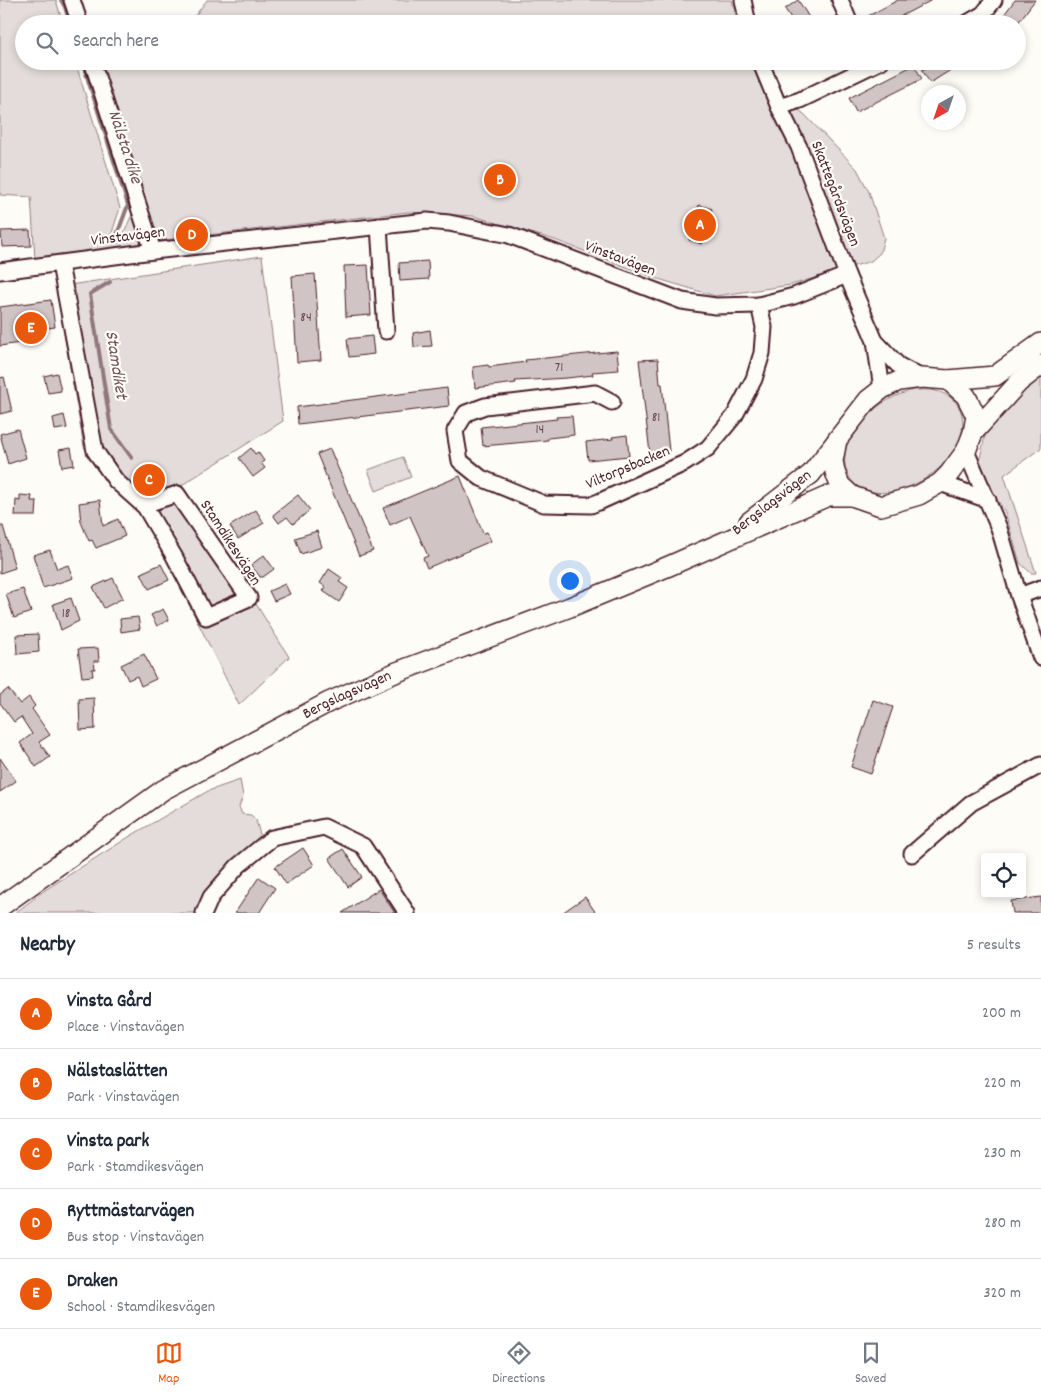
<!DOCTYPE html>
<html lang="en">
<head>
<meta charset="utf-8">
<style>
	:root { --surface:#fff; --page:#f2f2f3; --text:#1f2937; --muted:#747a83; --line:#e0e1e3; --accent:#ea580c }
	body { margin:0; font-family:Dekko,sans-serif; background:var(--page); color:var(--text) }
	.controls { position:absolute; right:15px; bottom:15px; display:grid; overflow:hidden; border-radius:5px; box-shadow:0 2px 8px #0003 }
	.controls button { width:45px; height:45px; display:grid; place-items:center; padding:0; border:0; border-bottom:1px solid var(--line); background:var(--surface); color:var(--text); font:25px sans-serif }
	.compass { position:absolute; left:921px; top:85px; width:45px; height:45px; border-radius:50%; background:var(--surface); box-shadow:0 2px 8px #0003; rotate:220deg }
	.you { position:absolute; left:569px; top:580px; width:18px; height:18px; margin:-12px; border:4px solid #fff; border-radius:50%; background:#1a73e8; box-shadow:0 0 0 8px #1a73e833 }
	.badge { display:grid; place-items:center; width:32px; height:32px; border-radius:50%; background:var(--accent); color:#fff; font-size:16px; font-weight:700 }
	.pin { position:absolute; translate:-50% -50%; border:2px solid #fff; box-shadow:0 1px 5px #0006 }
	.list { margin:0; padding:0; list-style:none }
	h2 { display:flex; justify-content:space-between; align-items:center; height:65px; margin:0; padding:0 20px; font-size:21px }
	h2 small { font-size:16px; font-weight:400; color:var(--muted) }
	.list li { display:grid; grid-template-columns:32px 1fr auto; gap:15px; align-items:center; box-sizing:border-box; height:70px; padding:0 20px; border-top:1px solid var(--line) }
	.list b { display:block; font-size:19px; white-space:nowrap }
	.list p { margin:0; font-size:16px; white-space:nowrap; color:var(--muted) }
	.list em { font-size:16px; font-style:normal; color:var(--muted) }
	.icon { flex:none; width:28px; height:28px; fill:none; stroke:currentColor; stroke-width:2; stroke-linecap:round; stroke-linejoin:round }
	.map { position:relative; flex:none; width:1041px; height:913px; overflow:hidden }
	.search { position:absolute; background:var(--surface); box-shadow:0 2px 8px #0003; left:15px; right:15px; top:15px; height:55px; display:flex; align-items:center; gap:12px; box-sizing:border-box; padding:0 18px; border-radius:28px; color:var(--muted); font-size:19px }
	.sheet { height:415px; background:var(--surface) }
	nav { display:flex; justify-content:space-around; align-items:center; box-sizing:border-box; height:70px; border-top:1px solid var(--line); background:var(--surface); font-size:14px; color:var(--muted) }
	nav a { display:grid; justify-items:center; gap:2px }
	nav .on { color:var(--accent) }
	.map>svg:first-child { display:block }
</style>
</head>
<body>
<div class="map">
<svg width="1041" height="913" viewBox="0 0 1041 913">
	<rect width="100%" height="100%" fill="#fdfcf7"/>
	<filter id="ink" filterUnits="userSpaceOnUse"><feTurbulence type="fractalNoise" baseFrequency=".02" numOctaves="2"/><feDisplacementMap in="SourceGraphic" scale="10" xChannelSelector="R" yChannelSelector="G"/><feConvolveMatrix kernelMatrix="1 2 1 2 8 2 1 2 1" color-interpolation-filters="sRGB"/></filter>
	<g filter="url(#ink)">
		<g fill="#e3dcda" stroke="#967e82">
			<polygon points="0,0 56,0 63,24 24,24 24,61 75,61 120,208 108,245 120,242 133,212 140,235 140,246 35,259 31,197 0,195"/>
			<polygon points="207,0 732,0 738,24 123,24 194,17"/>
			<polygon points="101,61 751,61 759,79 804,114 857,169 869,192 884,238 880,253 871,261 791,285 715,296 655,278 555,240 473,216 408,212 156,241"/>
			<polygon points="262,256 283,421 182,485 289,657 239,705 141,508 102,474 84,447 56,287"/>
			<polygon points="1041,377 1041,448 1004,475 1036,573 1031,573 1020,563 1005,512 987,484 979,462 985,436 1002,413 1023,391"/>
			<path d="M913,390C921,390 929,389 936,391C949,394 959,402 962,415C970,457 912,498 873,492C846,488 839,462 849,440C855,428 867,415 876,408C887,399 900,394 913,390Z"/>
			<polygon points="403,457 411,477 376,491 368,470"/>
			<path d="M240,780L243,796L239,807L242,814L251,815L256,820L261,838C241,854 219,870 205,892C201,898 198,906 195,913H15L45,890L132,835L208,791Z"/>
		</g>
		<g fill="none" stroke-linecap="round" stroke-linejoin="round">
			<g stroke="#91777b" stroke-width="4">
				<polyline points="61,0 65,7 70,24"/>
				<polyline points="82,61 128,205 115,240"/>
				<polyline points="110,282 90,294 111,429 132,458"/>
			</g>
		</g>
		<g fill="#d0c5c4" stroke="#4a1f2b">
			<polygon points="798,0 805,11 813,24 795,24 785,9"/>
			<polygon points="898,0 932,0 886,24 859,24 859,21"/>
			<polygon points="1015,0 1035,0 1017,24 997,24"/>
			<polygon points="936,61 965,61 930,83 922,70"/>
			<polygon points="914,65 922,79 856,112 849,98"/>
			<polygon points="699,205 712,209 702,244 689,240"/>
			<polygon points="30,230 31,246 2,247 1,231"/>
			<polygon points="428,261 429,279 400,281 399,263"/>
			<polygon points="368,265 371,315 346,317 344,266"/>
			<polygon points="315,274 321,360 297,362 292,276"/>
			<polygon points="51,300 55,327 24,331 26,342 0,346 0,307"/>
			<polygon points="430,330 432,346 414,347 413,333"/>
			<polygon points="372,336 374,354 349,357 347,339"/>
			<polygon points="617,351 619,370 592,372 593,375 567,378 515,381 516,383 475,388 473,367 488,365 489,367 526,362 525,360"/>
			<polygon points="658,359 660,384 662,384 669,451 650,453 639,360"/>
			<polygon points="57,373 61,391 48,393 44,376"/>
			<polygon points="4,377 12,411 0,414 0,378"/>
			<polygon points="447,388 449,406 298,424 297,407"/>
			<polygon points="64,415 67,428 55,430 53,418"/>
			<polygon points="572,416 574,435 548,438 548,440 483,446 481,427 557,419 556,417"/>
			<polygon points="18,429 26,458 8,464 0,434"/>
			<polygon points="627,435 629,456 588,460 586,442 613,439 612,437"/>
			<polygon points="71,448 74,465 62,467 59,450"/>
			<polygon points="251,448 255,454 258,452 264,461 261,463 265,468 253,477 239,458"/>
			<polygon points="330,449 373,551 359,556 317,454"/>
			<polygon points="460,476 483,533 487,532 491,541 427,568 423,558 428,556 410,516 390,525 383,508"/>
			<polygon points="20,495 32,496 31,501 37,501 36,516 15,516 16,500 20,501"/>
			<polygon points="298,495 310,510 293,524 287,517 279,523 273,515"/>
			<polygon points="100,500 103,526 118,519 125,536 96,548 92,540 89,541 81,522 79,503"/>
			<polygon points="256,510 264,523 238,539 230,526"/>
			<polygon points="0,526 3,526 15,568 0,573"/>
			<polygon points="317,531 322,547 301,554 295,538"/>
			<polygon points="50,550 57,569 68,565 73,578 43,588 33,555"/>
			<polygon points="264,555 274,569 263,577 260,577 251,565"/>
			<polygon points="161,564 169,580 149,589 141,573"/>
			<polygon points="329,569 342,578 339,582 348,588 339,602 323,591 326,587 320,583"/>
			<polygon points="113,578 123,598 104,608 93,587"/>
			<polygon points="285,584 290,594 274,601 269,591"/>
			<polygon points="23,589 31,612 14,618 6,594"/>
			<polygon points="71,598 79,621 61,630 53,604"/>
			<polygon points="163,609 169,620 157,626 151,615"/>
			<polygon points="138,617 140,629 121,632 120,619"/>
			<polygon points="38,634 39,652 17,654 16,635"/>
			<polygon points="98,648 99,661 94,661 95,669 92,669 93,676 82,677 78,649"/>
			<polygon points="144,654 156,679 141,686 137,676 128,680 121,665"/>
			<polygon points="8,689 20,704 29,697 35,706 32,709 50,735 39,742 50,757 36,767 20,743 32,734 21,717 14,722 0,703 0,695"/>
			<polygon points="94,698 95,729 80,730 79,699"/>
			<polygon points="873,700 893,707 871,774 851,767"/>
			<polygon points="0,758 16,781 0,792"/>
			<polygon points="303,848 314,865 286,884 275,867"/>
			<polygon points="343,849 362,877 348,887 329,858"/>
			<polygon points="259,877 275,888 259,913 235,913"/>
			<polygon points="379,889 395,913 342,913"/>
			<polygon points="585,897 596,913 562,913"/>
			<polygon points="1041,897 1041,913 1013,913 1011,901"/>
		</g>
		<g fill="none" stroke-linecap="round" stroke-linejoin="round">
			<g stroke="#4a1f2b" stroke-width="19">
				<g id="minor">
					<polyline points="72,0 80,24"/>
					<polyline points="743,0 748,24"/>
					<polyline points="840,0 850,24"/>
					<polyline points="966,24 983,14 994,0"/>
					<polyline points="92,61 153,251"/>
					<polyline points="760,61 779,107 799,147 847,275 875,341 882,389"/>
					<polyline points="779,107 800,100 881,61"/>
					<polyline points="379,226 386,331"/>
					<polyline points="60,264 95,451 116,481 145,507 174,556 206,617 249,598 177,494 150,503 145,507"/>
					<polyline points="0,271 153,251 427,221 449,223 509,235 682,301 715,306 759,305 794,296 847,275"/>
					<polyline points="875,341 898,365 922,378"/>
					<polyline points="612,402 595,393 485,406 466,413 455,431 460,461 481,478 544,504 591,505 601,501 685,463 708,448 735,415 754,379 762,353 764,327 759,305"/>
					<polyline points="966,451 999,528 1019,596 1041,658"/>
					<polyline points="940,483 988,500"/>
					<polyline points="1019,596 1041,588"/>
					<polyline points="912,854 971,803 1041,765"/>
					<polyline points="204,913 211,897 238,866 272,838 324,827 363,846 407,913"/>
				</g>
			</g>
			<g stroke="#4a1f2b" stroke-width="22">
				<g id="major">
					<polygon points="922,378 948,380 966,396 976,416 973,433 966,451 949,474 940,483 919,495 881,506 852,496 840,485 835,472 833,461 837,440 868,400 882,389 899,381"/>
					<polyline points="948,380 995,376 1041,343"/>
					<polyline points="973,433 1019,382 1041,365"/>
					<polyline points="749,522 811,474 835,443"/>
					<path id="s1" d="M0,907L163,790L329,702L397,672L570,607L669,566L828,496H852"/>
				</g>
			</g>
			<use href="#minor" stroke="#fdfcf7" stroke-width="15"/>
			<use href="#major" stroke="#fdfcf7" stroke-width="19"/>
		</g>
	</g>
	<g text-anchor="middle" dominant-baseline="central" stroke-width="4.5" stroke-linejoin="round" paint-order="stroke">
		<g font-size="14" fill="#6c4851">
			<text x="306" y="318">84</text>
			<text x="559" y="368">71</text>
			<text x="656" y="418">81</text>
			<text x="540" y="430">14</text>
			<text x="66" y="614">18</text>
		</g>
		<g font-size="16" fill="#4a1f2b" stroke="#fdfcf7">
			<text transform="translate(835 194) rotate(69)">Skattegårdsvägen</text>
			<text transform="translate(128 237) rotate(-7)">Vinstavägen</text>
			<text transform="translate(620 259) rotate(21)">Vinstavägen</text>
			<text transform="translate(628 468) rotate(-23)">Viltorpsbacken</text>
			<text transform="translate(772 503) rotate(-38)">Bergslagsvägen</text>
			<text transform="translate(230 543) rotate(57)">Stamdikesvägen</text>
			<text stroke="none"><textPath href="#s1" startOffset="408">Bergslagsvägen</textPath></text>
		</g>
		<g font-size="18" font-style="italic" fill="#73525a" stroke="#fdfcf7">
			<text transform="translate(124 147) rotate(72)">Nälsta dike</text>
			<text transform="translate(115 365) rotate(81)">Stamdiket</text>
		</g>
	</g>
</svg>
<div class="controls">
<button><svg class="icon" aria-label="locate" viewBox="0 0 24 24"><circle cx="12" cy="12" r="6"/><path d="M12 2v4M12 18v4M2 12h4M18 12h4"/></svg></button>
</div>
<svg class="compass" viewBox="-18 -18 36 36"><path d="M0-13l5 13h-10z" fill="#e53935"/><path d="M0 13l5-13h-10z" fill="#747a83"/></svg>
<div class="you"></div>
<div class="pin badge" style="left:700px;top:225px">A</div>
<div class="pin badge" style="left:500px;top:180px">B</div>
<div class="pin badge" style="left:149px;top:480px">C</div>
<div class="pin badge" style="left:192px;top:235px">D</div>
<div class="pin badge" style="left:31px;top:328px">E</div>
<div class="search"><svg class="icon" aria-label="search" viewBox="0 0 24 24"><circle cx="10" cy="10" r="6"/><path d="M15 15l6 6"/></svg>Search here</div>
</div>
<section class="sheet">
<h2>Nearby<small>5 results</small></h2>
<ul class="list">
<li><span class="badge">A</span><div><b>Vinsta Gård</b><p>Place · Vinstavägen</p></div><em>200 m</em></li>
<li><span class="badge">B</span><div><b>Nälstaslätten</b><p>Park · Vinstavägen</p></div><em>220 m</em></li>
<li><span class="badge">C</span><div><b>Vinsta park</b><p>Park · Stamdikesvägen</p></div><em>230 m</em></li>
<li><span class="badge">D</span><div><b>Ryttmästarvägen</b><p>Bus stop · Vinstavägen</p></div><em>280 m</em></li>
<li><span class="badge">E</span><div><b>Draken</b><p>School · Stamdikesvägen</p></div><em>320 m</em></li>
</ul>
</section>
<nav>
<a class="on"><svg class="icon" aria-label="map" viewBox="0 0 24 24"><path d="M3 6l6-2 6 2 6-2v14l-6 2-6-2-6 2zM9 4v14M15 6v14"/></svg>Map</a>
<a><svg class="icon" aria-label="directions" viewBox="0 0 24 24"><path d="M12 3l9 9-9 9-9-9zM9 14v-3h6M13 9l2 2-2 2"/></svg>Directions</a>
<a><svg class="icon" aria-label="saved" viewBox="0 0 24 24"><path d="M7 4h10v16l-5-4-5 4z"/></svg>Saved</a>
</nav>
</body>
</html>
